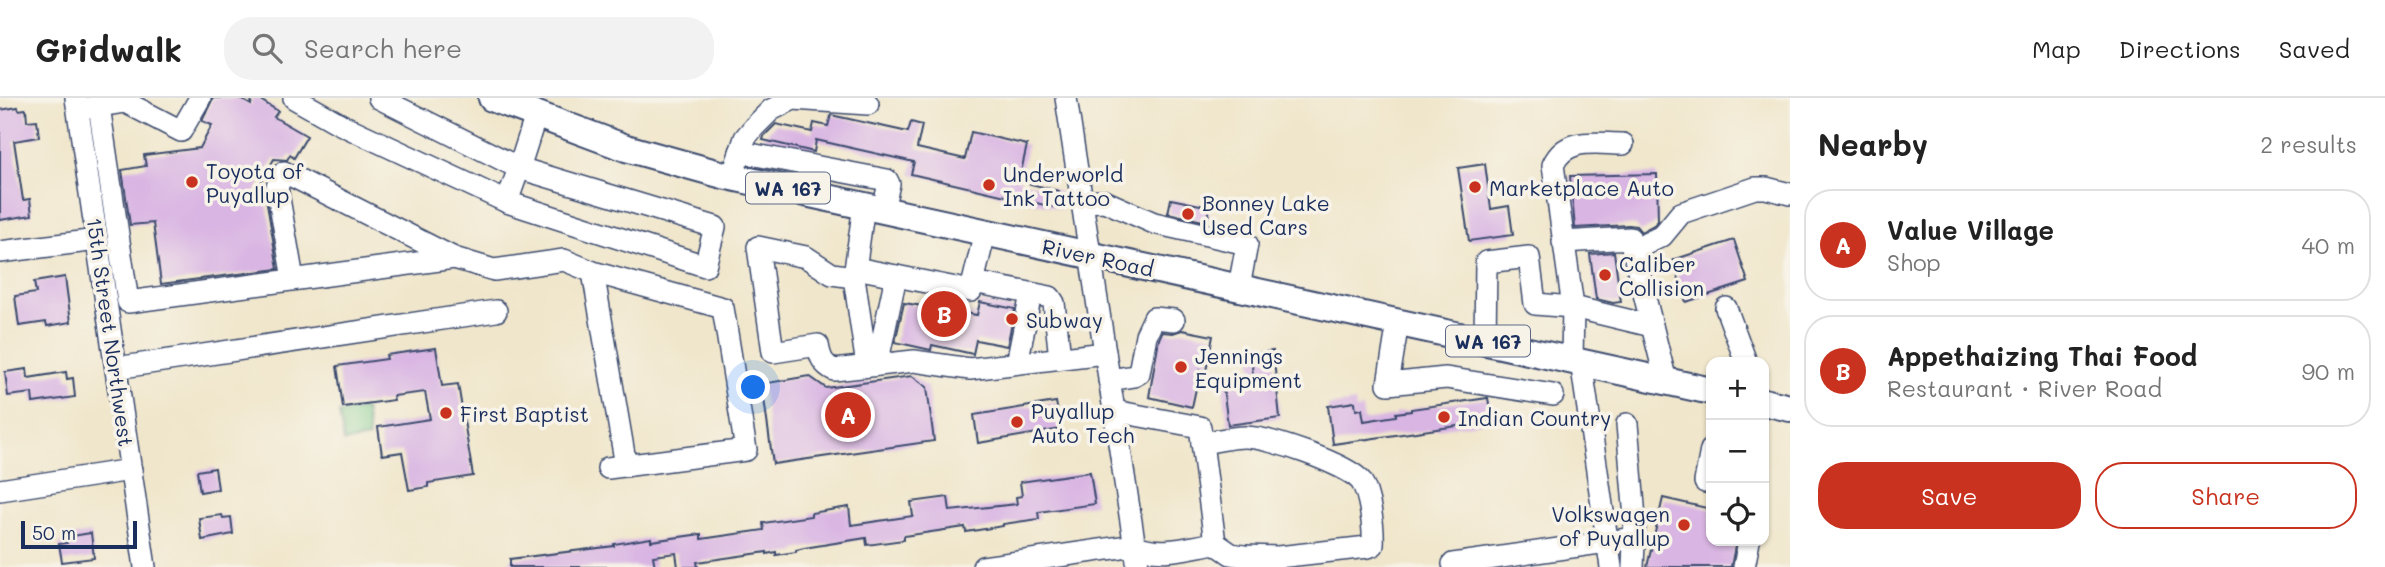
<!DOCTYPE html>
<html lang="en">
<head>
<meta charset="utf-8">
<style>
	:root { --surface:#fff; --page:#f2f2f2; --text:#222; --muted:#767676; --line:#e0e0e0; --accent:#c8321e }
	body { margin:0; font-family:Mali,sans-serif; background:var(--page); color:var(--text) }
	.controls { position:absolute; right:21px; bottom:21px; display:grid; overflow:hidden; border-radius:14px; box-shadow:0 2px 5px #0004 }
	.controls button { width:63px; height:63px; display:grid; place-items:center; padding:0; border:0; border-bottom:2px solid var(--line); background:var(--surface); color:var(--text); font:35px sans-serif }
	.scale { position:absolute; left:21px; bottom:18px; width:116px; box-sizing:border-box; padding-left:7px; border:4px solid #1b2f5e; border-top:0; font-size:19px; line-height:24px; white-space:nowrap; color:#1b2f5e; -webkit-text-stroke:5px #f7f3e8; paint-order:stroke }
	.you { position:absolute; left:754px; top:290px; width:24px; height:24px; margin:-18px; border:5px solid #fff; border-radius:50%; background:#1a73e8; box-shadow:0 0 0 10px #1a73e833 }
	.badge { display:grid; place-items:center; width:46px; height:46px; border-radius:50%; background:var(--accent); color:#fff; font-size:23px; font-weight:700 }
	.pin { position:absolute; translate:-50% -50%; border:4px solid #fff; box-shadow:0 2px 7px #0006 }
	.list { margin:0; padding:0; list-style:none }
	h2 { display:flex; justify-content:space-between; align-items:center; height:91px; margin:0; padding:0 28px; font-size:30px }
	h2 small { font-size:23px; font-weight:400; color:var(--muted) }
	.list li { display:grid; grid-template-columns:46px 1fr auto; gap:21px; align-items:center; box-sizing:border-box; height:112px; margin:0 14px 14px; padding:0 14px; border:2px solid var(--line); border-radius:28px }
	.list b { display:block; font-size:26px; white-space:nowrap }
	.list p { margin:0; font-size:23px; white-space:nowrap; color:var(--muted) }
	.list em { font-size:23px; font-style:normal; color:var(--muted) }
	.actions { display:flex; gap:14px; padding:21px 28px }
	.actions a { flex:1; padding:16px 0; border:2px solid var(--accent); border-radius:28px; text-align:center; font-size:24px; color:var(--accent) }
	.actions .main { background:var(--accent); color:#fff }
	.icon { flex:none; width:38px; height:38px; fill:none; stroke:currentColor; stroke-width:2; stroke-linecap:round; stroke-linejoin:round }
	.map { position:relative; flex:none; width:1790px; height:469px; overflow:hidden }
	header { display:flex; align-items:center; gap:42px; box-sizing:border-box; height:98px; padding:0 35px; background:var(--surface); border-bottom:2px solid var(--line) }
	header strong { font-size:33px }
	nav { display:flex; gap:38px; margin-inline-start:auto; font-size:24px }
	.search { width:490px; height:63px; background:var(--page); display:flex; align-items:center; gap:18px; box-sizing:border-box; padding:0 24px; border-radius:28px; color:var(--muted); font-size:26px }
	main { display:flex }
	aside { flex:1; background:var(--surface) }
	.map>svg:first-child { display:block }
</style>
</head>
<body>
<header>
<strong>Gridwalk</strong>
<div class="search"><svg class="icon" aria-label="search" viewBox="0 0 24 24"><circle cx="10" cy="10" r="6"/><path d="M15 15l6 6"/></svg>Search here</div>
<nav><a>Map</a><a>Directions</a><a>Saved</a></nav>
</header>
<main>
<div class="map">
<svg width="1790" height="469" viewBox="0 0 1790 469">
	<rect width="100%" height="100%" fill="#f7f3e8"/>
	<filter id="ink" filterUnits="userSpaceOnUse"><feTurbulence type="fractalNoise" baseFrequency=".0143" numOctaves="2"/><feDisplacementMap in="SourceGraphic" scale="14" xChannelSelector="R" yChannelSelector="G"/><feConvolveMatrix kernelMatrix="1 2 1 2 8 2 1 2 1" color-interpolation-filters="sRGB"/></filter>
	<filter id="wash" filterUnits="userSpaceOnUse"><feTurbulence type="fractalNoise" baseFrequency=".00686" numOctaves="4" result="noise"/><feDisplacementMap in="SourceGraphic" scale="28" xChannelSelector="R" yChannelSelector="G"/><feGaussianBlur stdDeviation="1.57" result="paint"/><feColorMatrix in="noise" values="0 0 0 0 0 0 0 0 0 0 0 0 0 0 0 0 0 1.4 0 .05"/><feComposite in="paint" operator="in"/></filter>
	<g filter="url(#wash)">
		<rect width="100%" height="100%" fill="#f0e6cb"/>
		<polygon fill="#7cca89" stroke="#4c7c74" stroke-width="2" points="365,311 369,340 344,344 339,315"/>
		<g id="blocks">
			<g fill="#d9b5e3">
				<polygon points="213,0 239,0 251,7 252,0 257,0 278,13 274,19 307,38 294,60 290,57 287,62 274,61 251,102 266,100 278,171 161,186 153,125 130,127 122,72 146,68 144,57 200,50 212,27 202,23"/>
				<polygon points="18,9 19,12 26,11 27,23 37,22 39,39 14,43 23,102 30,101 32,117 0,122 0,12"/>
				<polygon points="831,17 908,34 911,24 922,27 917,50 965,61 971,34 1027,47 1019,83 1059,93 1062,111 911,76 914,64 816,42 814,54 763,42 764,38 776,26 812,34 814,25 828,28"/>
				<polygon points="1485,66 1491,111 1509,108 1513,137 1469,143 1458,70"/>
				<polygon points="1657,76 1658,123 1654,127 1641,134 1636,128 1629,127 1575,130 1570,78"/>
				<polygon points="1171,101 1210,109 1207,124 1168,115"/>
				<polygon points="1734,142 1748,184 1686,204 1673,162"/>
				<polygon points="1614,154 1621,204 1613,205 1596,201 1590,156"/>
				<polygon points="65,179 71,224 47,228 46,224 19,228 15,198 36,195 34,184"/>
				<polygon points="980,204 1015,211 1007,248 976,242 973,256 932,247 931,252 895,244 904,205 977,217"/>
				<polygon points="1182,232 1213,238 1206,273 1200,272 1192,309 1149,299 1159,241 1162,234 1173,235"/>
				<polygon points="436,250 442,288 458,286 473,378 428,385 428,389 409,392 402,354 382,357 378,329 430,321 425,294 393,298 394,302 343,309 337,268 387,261 386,257"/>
				<polygon points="1273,253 1280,320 1228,327 1222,282 1253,278 1251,256"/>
				<polygon points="27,271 28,280 66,274 67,281 73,280 75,299 33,305 32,295 8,298 5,274"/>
				<polygon points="809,278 826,290 912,278 927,289 934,343 773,366 762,286"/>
				<polygon points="1488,300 1492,323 1333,346 1328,308 1355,304 1356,312 1362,311 1364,323 1396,318 1396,315 1411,313 1411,311"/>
				<polygon points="1056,304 1061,331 978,345 974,317"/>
				<polygon points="215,370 218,391 200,394 197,373"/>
				<polygon points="1090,374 1095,406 1038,414 1039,421 1003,426 1003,428 966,434 965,429 904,438 904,442 867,447 866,440 804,450 796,452 796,454 776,457 776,454 767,456 767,454 697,464 698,469 678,469 676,455 653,458 655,469 510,469 510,461 614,448 614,446 651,440 651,443 701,436 701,441 764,432 763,425 811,418 811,415 849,409 851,427 913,418 911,404 948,399 950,413 1017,406 1016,399 1022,398 1020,384"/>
				<polygon points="1663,400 1711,411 1711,443 1736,443 1731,469 1647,469"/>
				<polygon points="222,417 223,420 231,419 233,436 202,442 199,420"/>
				<polygon points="91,435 94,460 62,464 59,446 67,445 66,439"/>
			</g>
		</g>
	</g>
	<g filter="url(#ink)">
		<use href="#blocks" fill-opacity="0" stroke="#3b4a6e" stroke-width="2"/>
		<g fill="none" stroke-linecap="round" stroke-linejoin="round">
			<g stroke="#3b4a6e" stroke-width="24">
				<g id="minor">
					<polyline points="76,0 145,469"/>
					<polyline points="294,0 340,26 507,104"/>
					<polyline points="379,0 519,70 536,17"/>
					<polyline points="1066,0 1138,469"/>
					<polyline points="99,8 128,204 454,160"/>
					<polyline points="87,10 125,4 181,33 200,0"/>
					<polyline points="740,54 887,82 889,86 883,111"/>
					<polyline points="736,67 745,40 754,29 771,12 793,1 868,6"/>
					<polygon points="519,70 715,129 705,168 507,104"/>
					<polyline points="1082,104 1104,103 1154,125 1247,146 1239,189"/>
					<polyline points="864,107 854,179 867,268"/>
					<polyline points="1563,144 1630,140 1666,283"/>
					<polyline points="1633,152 1662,138 1681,115 1755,90 1766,90 1790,96"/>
					<polyline points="0,154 97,142"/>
					<polyline points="856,170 971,193 985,134"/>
					<polyline points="593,174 626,368"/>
					<path d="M854,179L832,176L806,159L758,149L773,254L818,247C820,259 823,267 834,272L914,263L970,271L1105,255"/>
					<polyline points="293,181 277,89 284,74 454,160 494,172 564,162 593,174 723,210 746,352 608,370"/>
					<polyline points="973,184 1050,199 1054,205 1060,260"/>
					<polyline points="1726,210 1746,264"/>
					<polyline points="1398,224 1388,286 1446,280 1553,297"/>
					<polyline points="1485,243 1486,164 1529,159 1535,206 1573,209 1652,228"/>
					<path d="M1572,261L1573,209L1553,67C1566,38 1596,46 1623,46"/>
					<polyline points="1581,263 1611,469"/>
					<polyline points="1017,265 1031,196"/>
					<polyline points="877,267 896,178"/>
					<polyline points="116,270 496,213"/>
					<polyline points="1109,282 1134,278 1139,275 1146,237 1154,220 1174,222"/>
					<polyline points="1627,326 1635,420 1633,469"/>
					<path d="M1202,345C1216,343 1231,339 1245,339C1268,339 1347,366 1361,383C1370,396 1374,431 1373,447L1368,449L1278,459L1244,458L1231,456L1215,445"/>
					<polyline points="1705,384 1711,352"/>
					<polyline points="0,392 131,372"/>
					<polyline points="1453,466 1635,440"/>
					<path d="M983,469L1135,447C1160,459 1189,449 1215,445L1200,329L1114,313"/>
					<polyline points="1744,469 1749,443"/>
				</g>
			</g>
			<g stroke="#3b4a6e" stroke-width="30">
				<g id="major">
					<polyline points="492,0 626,50 723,77 1711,293"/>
					<polyline points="1764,304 1790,310"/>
				</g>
			</g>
			<use href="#minor" stroke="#fff" stroke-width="21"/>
			<use href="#major" stroke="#fff" stroke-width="26"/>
		</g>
	</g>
	<g fill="#c8321e" stroke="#f7f3e8" stroke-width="2.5">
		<circle cx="192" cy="84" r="7"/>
		<circle cx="989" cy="87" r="7"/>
		<circle cx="1475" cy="89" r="7"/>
		<circle cx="1188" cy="116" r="7"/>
		<circle cx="1605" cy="177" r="7"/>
		<circle cx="1012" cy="221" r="7"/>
		<circle cx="1181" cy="269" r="7"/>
		<circle cx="446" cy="315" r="7"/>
		<circle cx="1444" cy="319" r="7"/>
		<circle cx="1017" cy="324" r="7"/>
		<circle cx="1684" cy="427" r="7"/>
	</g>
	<g text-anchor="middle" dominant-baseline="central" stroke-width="7" stroke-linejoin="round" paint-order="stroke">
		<g fill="#f7f3e8" stroke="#5d6a87" stroke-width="2">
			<rect x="746" y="74.5" width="84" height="31" rx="5"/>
			<rect x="1446" y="227.5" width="84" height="31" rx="5"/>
		</g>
		<g font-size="19" font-weight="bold" fill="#1b2f5e">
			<text x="788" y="90">WA 167</text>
			<text x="1488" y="243">WA 167</text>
		</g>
		<g font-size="21" fill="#1b2f5e" stroke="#f7f3e8" text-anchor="start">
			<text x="206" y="72">Toyota of<tspan x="206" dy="24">Puyallup</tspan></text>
			<text x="1003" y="75">Underworld<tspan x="1003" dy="24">Ink Tattoo</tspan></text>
			<text x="1489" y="89">Marketplace Auto</text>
			<text x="1202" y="104">Bonney Lake<tspan x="1202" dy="24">Used Cars</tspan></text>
			<text x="1619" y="165">Caliber<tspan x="1619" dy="24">Collision</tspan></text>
			<text x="1026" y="221">Subway</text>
			<text x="1195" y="257">Jennings<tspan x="1195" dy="24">Equipment</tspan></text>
			<text x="1031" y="312">Puyallup<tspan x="1031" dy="24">Auto Tech</tspan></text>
			<text x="460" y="315">First Baptist</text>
			<text x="1458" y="319">Indian Country</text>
			<text x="1670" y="415" text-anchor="end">Volkswagen<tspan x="1670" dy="24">of Puyallup</tspan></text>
		</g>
		<g font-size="21" fill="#1b2f5e" stroke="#f7f3e8">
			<text transform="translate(1098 159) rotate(12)">River Road</text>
			<text transform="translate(111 234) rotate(82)">15th Street Northwest</text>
		</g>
	</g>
</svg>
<div class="controls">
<button>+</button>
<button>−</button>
<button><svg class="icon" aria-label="locate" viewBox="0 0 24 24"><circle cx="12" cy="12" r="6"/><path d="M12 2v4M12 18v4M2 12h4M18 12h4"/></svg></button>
</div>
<div class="scale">50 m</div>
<div class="you"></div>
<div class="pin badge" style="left:848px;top:317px">A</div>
<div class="pin badge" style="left:944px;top:216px">B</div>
</div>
<aside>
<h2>Nearby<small>2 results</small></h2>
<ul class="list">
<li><span class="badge">A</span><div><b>Value Village</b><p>Shop</p></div><em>40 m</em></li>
<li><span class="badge">B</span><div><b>Appethaizing Thai Food</b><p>Restaurant · River Road</p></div><em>90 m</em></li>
</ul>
<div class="actions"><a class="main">Save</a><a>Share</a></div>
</aside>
</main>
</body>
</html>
